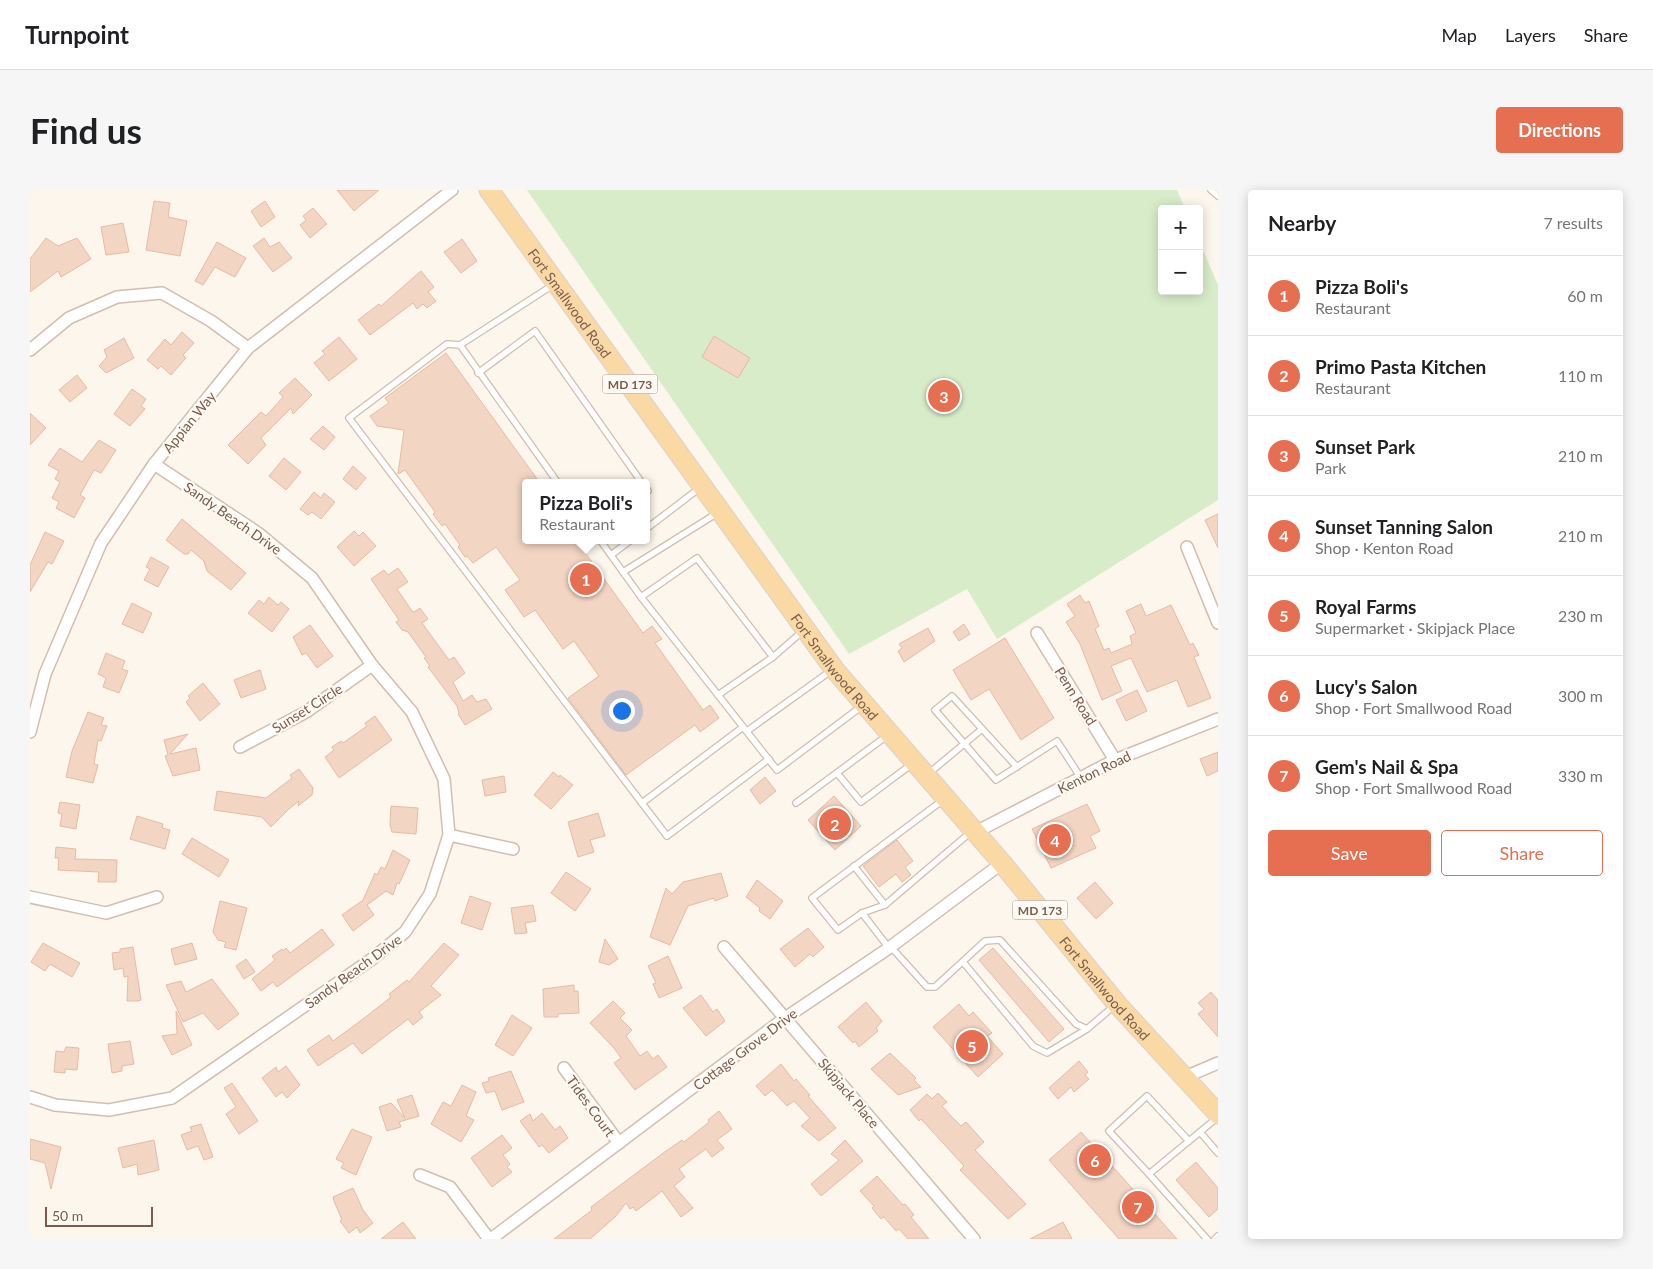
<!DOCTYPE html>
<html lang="en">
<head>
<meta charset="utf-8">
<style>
	:root { --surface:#fff; --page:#f6f6f6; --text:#202124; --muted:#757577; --line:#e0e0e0; --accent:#e76f51 }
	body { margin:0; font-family:Lato,sans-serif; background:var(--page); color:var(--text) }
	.controls { position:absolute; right:15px; top:15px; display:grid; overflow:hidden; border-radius:5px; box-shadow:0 2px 12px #0003 }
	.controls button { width:45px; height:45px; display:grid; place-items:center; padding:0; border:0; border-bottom:1px solid var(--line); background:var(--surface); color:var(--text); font:25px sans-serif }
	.scale { position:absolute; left:15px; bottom:12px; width:108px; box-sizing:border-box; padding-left:5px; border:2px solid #7a5c4d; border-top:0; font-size:14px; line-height:18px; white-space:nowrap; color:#7a5c4d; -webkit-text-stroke:4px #fffaf3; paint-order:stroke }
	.you { position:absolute; left:591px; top:520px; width:18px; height:18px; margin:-12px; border:4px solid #fff; border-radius:50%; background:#1a73e8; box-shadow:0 0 0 8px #1a73e833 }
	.badge { display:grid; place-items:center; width:32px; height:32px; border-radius:50%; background:var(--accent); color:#fff; font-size:16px; font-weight:700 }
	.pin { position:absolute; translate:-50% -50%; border:2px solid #fff; box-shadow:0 1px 5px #0006 }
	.popup { position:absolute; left:492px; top:289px; width:128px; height:65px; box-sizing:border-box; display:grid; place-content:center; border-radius:5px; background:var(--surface); filter:drop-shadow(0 1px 4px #0005); font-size:16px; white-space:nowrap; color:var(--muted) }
	.popup b { font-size:19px; color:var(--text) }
	.popup::after { content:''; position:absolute; left:50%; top:100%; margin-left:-10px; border:10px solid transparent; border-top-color:var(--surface) }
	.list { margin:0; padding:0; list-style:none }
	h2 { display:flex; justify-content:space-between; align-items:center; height:65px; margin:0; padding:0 20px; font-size:21px }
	h2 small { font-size:16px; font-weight:400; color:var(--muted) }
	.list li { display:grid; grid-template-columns:32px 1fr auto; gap:15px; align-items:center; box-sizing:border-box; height:80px; padding:0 20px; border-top:1px solid var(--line) }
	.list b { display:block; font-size:19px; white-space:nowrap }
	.list p { margin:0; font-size:16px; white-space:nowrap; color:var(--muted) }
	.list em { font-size:16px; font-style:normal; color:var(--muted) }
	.actions { display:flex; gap:10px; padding:15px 20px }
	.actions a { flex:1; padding:11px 0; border:1px solid var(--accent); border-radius:5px; text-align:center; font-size:18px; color:var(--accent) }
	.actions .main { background:var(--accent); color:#fff }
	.map { position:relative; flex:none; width:1188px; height:1049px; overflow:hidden; border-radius:5px }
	header { display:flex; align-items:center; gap:30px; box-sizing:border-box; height:70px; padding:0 25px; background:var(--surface); border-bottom:1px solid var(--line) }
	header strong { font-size:24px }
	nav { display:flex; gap:28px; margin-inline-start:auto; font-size:18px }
	.intro { display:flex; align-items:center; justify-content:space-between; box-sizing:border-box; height:120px; padding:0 30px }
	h1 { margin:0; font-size:35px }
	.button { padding:12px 22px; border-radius:5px; background:var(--accent); color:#fff; font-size:18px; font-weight:700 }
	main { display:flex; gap:30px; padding:0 30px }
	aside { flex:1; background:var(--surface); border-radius:5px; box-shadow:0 2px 12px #0003 }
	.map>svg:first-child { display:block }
</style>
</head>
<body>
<header>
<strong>Turnpoint</strong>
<nav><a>Map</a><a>Layers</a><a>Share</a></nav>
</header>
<div class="intro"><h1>Find us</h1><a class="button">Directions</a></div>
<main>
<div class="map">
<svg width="1188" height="1049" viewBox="0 0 1188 1049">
	<rect width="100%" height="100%" fill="#fdf6ec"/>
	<polygon fill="#d8ecc9" points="497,0 1147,0 1155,19 1132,19 1132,101 1169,101 1169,51 1188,95 1188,310 967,449 937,399 819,464"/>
	<g fill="#f3d5c3" stroke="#e6bba3">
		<polygon points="307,0 349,0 324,21"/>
		<polygon points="124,11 140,13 138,27 157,31 150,66 116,60"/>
		<polygon points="235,11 245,27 231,37 221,21"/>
		<polygon points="283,18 297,34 280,48 270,35 276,30 273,26"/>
		<polygon points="93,33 99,62 76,65 71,37"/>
		<polygon points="16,48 28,56 47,48 61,69 31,87 28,81 0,102 0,69"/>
		<polygon points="234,48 240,57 249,52 262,68 243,82 223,56"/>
		<polygon points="432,49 447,71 431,83 414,62"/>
		<polygon points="187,52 216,68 205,87 185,77 173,95 165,91"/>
		<polygon points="391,81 404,97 398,102 406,111 397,118 393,114 387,119 383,113 340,145 328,130 349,114 351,116"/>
		<polygon points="152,142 164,153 153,165 156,168 141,185 131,176 128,179 117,170 135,149 141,155"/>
		<polygon points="684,146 720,168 708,188 672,167"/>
		<polygon points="309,147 327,169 299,191 284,173 295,164 292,161"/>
		<polygon points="94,148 104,168 76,183 69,176 77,167 74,160"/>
		<polygon points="416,163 510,293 496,293 496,350 546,350 613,443 622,436 632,449 625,453 673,520 680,515 689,528 670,542 665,535 596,585 538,508 569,486 544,451 533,459 505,420 494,427 475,400 490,390 466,357 443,373 437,366 435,367 428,357 430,355 415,334 412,336 403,324 405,322 375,280 368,284 374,240 347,236 340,226 359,213 355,208"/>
		<polygon points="47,185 57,198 40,212 29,200"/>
		<polygon points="265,188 282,205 263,224 261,218 231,248 236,255 218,274 198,255 231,222 236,226 253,207 249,203"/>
		<polygon points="102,199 116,209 111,216 115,219 100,236 84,224"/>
		<polygon points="0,223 16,238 0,255"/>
		<polygon points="293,236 305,247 294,260 280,249"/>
		<polygon points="69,250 86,260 71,283 64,280 50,305 55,308 44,328 26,318 29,312 22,308 30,292 25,289 29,281 18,275 30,258 52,272"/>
		<polygon points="254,268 271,282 256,300 239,286"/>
		<polygon points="323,276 336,288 326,300 313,289"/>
		<polygon points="284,302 291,308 294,303 305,312 291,329 282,322 278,325 270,319"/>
		<polygon points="1188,324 1188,358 1175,330"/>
		<polygon points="152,329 216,383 201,400 177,381 174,371 161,360 158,364 154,364 136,350"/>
		<polygon points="324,341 329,346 333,342 346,356 324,376 307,357"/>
		<polygon points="15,342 34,351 22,374 18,372 0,402 0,375"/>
		<polygon points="121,367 139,377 128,397 114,390 120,379 116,377"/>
		<polygon points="368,378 378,392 367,399 382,421 384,422 390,418 398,429 392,433 419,470 424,467 435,483 423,492 433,511 442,505 447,512 456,509 462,519 435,535 428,524 429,523 427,516 398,477 400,476 394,468 396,467 378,442 372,440 366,432 369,430 341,389 354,380 358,385"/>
		<polygon points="1050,405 1055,413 1059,411 1069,436 1065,439 1074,460 1079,458 1081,463 1102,454 1100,446 1106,443 1096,421 1111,414 1116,426 1141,415 1160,455 1163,453 1169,465 1164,467 1181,508 1158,517 1147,490 1117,502 1101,468 1081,476 1092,501 1072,510 1050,454 1036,432 1045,426 1037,414"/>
		<polygon points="239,407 248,415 251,412 259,419 242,442 218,423 229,410 234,414"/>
		<polygon points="102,413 122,423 113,443 92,434"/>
		<polygon points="934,434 940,444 929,451 923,442"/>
		<polygon points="280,435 303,466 287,478 276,463 272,465 263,447"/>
		<polygon points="898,438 905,451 874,472 868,461 872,458 869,454"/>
		<polygon points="975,448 1024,528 991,550 959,499 941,510 923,480"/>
		<polygon points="76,463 95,471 92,479 98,481 89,503 73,497 76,488 68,484"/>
		<polygon points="230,480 236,499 211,508 204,490"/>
		<polygon points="173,493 190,514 170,531 156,512 160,508 158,506"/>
		<polygon points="1107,500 1117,521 1096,531 1086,510"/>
		<polygon points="58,522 74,528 71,535 77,536 71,551 68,550 64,574 68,575 63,593 36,587 42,561"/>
		<polygon points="345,526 362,550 309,588 295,567 304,560 302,557 311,551 313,553 337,536 335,533"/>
		<polygon points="158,544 140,564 166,558 170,580 143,586 135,566 138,565 134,550"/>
		<polygon points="1188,562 1188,581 1177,586 1170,569"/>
		<polygon points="269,579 283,598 282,605 268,616 269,611 260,618 241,637 232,627 184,620 187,601 236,608 262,588 260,585"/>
		<polygon points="523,582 529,587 530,585 543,595 521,619 504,605"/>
		<polygon points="474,586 476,602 455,606 452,590"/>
		<polygon points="735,587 746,601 730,614 720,600"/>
		<polygon points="804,606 831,636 805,660 778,630"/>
		<polygon points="30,612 50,615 46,639 30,636 32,624 28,623"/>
		<polygon points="1057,614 1070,641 1060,646 1066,658 1021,678 1002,639"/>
		<polygon points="361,616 388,618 386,644 362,642 360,635"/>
		<polygon points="568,623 575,646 560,650 564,662 548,667 538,632"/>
		<polygon points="107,626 133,634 132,638 140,640 135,659 100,649"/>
		<polygon points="162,648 199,670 189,687 152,664"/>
		<polygon points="867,650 883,671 875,677 881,685 872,692 866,684 849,697 833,676"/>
		<polygon points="26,657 46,659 45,669 87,670 86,692 68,692 69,682 28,680 29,668 25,668"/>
		<polygon points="363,660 380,670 369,694 367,693 363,705 356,701 337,715 344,725 323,741 312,725 333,710 345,683 347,685 351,677 355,679"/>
		<polygon points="536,682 561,699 545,721 521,703"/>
		<polygon points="691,683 698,706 685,711 684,708 658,716 640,755 620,747 636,698 642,704 653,692"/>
		<polygon points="727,690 753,711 740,729 729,721 730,718 716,707"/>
		<polygon points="1065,692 1083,713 1066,729 1047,708"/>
		<polygon points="440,706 461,713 452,740 431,733"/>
		<polygon points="190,711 217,718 206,760 194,757 196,752 188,750 183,742"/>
		<polygon points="503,715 506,731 495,733 497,743 485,744 481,718"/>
		<polygon points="778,738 794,757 783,767 780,764 765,777 750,759"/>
		<polygon points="292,739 304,755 247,797 243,792 231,801 222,789 245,770 242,766 252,759 253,761 256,758 260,763"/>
		<polygon points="575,749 588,769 579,775 569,772"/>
		<polygon points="13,753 50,773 42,787 20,774 15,781 1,772"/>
		<polygon points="162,753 167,769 145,775 141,759"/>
		<polygon points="414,753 429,765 401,796 411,805 389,822 393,827 383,835 378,829 332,864 323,853 288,876 277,860 299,845 303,851 333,829 361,807 359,804 377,790 379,792"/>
		<polygon points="103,757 111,810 108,811 97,811 98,786 94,787 93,778 84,780 82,763 90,762 90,759"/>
		<polygon points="963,758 1034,839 1019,852 949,770"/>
		<polygon points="638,766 652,798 629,808 623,794 626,793 618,776"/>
		<polygon points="216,769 225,782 214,789 206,776"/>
		<polygon points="182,789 209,824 188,840 173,823 153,832 136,795 151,791 156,802"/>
		<polygon points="544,795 544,801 548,801 549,823 528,824 528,827 514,827 513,799"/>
		<polygon points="1181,802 1188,810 1188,847 1168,824 1174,819 1168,813"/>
		<polygon points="671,805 683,822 687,819 695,831 676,846 653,818"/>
		<polygon points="583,811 595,823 590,828 602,840 596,846 610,866 617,861 623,869 628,865 637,877 605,900 584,873 591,868 584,858 560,833"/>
		<polygon points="836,812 852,831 846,838 848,841 829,857 825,851 823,853 808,837"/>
		<polygon points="929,814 939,826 943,822 962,843 957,846 973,864 948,887 903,837"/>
		<polygon points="146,821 162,855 142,865 132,846 147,844"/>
		<polygon points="482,825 502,838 483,866 465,855"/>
		<polygon points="100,851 104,874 92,876 92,881 82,883 78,854"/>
		<polygon points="36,857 49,858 47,880 35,879 35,883 24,882 26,861 34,862"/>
		<polygon points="860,863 886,888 884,890 891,897 868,905 841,879"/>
		<polygon points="1049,871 1058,882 1055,885 1059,889 1044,902 1041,897 1028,909 1019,898"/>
		<polygon points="751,874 764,891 766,889 780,905 778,906 806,938 789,951 771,936 780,928 764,911 757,916 742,900 735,906 726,896"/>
		<polygon points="256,876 270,895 257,908 252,902 246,907 232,888 246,877 248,882"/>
		<polygon points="481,881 494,912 472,920 465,901 456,903 452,893 459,891 458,888"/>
		<polygon points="202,893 228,931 209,944 196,924 206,917 194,898"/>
		<polygon points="432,895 446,902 436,926 444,930 431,952 401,934 413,912 421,916"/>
		<polygon points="908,903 917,912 912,916 922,927 931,936 936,932 954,952 945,960 996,1014 978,1029 930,980 934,976 891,929 889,931 880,920 897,904 902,909"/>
		<polygon points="382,905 389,926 369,932 371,937 357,941 349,917 361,913 375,928 367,910"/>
		<polygon points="689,921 702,939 687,950 694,958 682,967 676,959 662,969 649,979 655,987 644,996 663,1018 651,1027 632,1001 606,1021 603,1017 600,1019 596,1013 585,1027 560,1049 524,1049 562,1020 561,1017 636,961 652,950 654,952 679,932 678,930"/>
		<polygon points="512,923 525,940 530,936 538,948 519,963 512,955 509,957 490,931 500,924 503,931"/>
		<polygon points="171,934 183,967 174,970 168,956 157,960 151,945 162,941 160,937"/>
		<polygon points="322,939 342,947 326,985 311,978 314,973 306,969"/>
		<polygon points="1051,942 1092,987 1147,1049 1089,1049 1019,970"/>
		<polygon points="472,945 482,958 473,965 480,974 477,977 482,982 462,997 441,968"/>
		<polygon points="0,949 31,957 21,999 15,973 0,969"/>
		<polygon points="124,950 129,980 108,985 107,974 93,978 88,958"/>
		<polygon points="815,950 833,971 791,1006 781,994 809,970 801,964"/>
		<polygon points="1166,972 1188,998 1188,1019 1179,1027 1146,990"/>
		<polygon points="847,986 873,1015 875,1014 884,1025 881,1027 899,1049 878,1049 869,1039 866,1041 854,1027 851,1029 842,1018 844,1016 830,1001"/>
		<polygon points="323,998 333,1020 343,1033 330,1043 327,1037 319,1043 310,1031 312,1030 304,1011 303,1007"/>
		<polygon points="373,1032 386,1049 351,1049"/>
		<polygon points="1033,1032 1042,1049 1000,1049"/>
	</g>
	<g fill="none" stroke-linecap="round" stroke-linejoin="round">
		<g stroke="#d1beb0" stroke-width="8">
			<g id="service">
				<polyline points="1181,0 1188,6"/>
				<polyline points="523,95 430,155 528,293"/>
				<polyline points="430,155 417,154 319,228 637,646 739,569"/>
				<polyline points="448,183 505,141 612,293"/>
				<polyline points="616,298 618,301 616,303"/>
				<polyline points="616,339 671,297"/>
				<polyline points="570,350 611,407 747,580 832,516"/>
				<polyline points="581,365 601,350"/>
				<polyline points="593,382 689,322"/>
				<polyline points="611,407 667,368 743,467"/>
				<polyline points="688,505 743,467 774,440"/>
				<polyline points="717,541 802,480"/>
				<polyline points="987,577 922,506 905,520 966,590 1027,551 1051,588"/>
				<polyline points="807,583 831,612 882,574"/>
				<polyline points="898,584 952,539"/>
				<polyline points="612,613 713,537"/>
				<polyline points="766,613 858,545"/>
				<polyline points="824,676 855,715"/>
				<polyline points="832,723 855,715 942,641"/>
				<polyline points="861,757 897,797 905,797 955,751 970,750 1046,834 1057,839 1084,816"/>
				<polyline points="859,758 832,723 808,740 782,708 913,610"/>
				<polyline points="933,772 1003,856 1017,863 1057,839"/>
				<polyline points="1170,942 1188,963"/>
				<polyline points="1119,984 1079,941 1117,906 1159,951"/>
				<polyline points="1177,1049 1119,984 1188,927"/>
				<polyline points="1185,1049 1188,1046"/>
			</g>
		</g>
		<g stroke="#d1beb0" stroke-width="14">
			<g id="minor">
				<polyline points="0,160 39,128 87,107 132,103 181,131 218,158"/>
				<polyline points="1157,357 1188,433"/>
				<polyline points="1007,443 1085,570"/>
				<polyline points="0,542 15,484 71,353 124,274 218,158 422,0"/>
				<polyline points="210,557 276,522 342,475"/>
				<polyline points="944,643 1085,570 1188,529"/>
				<polyline points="419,645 483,659"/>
				<polyline points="0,707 76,723 127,707"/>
				<polyline points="694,757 944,1049"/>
				<polyline points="534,878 589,953"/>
				<polyline points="1153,888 1188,873"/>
				<polyline points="0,907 25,915 79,920 142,908 342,769 375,742 400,704 419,645 414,589 382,522 342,475 282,388 228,343 124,274"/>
				<polyline points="390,985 420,997 459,1049"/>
				<polyline points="461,1049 755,828 859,758 972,673"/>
			</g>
		</g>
		<g stroke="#dad1cd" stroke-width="21">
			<g id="primary">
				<path id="s1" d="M459,0L804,479L972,673L1087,814L1188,924"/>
			</g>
		</g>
		<use href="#service" stroke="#fff" stroke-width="5.5"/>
		<use href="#minor" stroke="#fff" stroke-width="11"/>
		<use href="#primary" stroke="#fbd9a5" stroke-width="19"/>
	</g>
	<g text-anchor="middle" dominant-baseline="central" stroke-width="4.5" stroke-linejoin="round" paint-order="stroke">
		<g fill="#fffaf3" stroke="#a28b7f" stroke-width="1">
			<rect x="572.5" y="184.5" width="55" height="19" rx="4"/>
			<rect x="982.5" y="710.5" width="55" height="19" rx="4"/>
		</g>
		<g font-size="12" font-weight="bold" fill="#7a5c4d">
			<text x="600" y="194">MD 173</text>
			<text x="1010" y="720">MD 173</text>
		</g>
		<g font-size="14" fill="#7a5c4d" stroke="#fffaf3">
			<text stroke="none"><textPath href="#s1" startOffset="139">Fort Smallwood Road</textPath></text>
			<text transform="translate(159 232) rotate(-51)">Appian Way</text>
			<text transform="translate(203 328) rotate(35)">Sandy Beach Drive</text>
			<text stroke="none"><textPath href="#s1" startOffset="589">Fort Smallwood Road</textPath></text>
			<text transform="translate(1046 506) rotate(58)">Penn Road</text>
			<text transform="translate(277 518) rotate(-32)">Sunset Circle</text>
			<text transform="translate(1064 582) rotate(-26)">Kenton Road</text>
			<text transform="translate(323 781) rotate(-36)">Sandy Beach Drive</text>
			<text stroke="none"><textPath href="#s1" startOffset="1009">Fort Smallwood Road</textPath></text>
			<text transform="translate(715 859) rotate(-37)">Cottage Grove Drive</text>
			<text transform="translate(819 903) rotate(50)">Skipjack Place</text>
			<text transform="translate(561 916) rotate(54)">Tides Court</text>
		</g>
	</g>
</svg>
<div class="controls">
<button>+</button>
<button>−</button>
</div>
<div class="scale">50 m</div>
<div class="you"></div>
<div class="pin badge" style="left:556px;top:389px">1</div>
<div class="popup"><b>Pizza Boli's</b>Restaurant</div>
<div class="pin badge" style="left:805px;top:634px">2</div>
<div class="pin badge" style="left:914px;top:206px">3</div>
<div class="pin badge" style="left:1025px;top:650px">4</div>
<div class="pin badge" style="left:942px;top:856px">5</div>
<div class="pin badge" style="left:1065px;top:970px">6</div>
<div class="pin badge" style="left:1108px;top:1017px">7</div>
</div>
<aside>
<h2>Nearby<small>7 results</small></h2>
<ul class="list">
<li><span class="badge">1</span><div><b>Pizza Boli's</b><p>Restaurant</p></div><em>60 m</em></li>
<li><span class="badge">2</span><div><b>Primo Pasta Kitchen</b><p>Restaurant</p></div><em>110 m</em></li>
<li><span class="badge">3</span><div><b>Sunset Park</b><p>Park</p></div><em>210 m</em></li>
<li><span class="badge">4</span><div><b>Sunset Tanning Salon</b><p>Shop · Kenton Road</p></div><em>210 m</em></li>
<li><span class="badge">5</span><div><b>Royal Farms</b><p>Supermarket · Skipjack Place</p></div><em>230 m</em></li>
<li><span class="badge">6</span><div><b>Lucy's Salon</b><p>Shop · Fort Smallwood Road</p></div><em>300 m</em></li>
<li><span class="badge">7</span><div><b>Gem's Nail &amp; Spa</b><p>Shop · Fort Smallwood Road</p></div><em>330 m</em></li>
</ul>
<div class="actions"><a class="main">Save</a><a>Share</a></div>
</aside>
</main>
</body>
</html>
